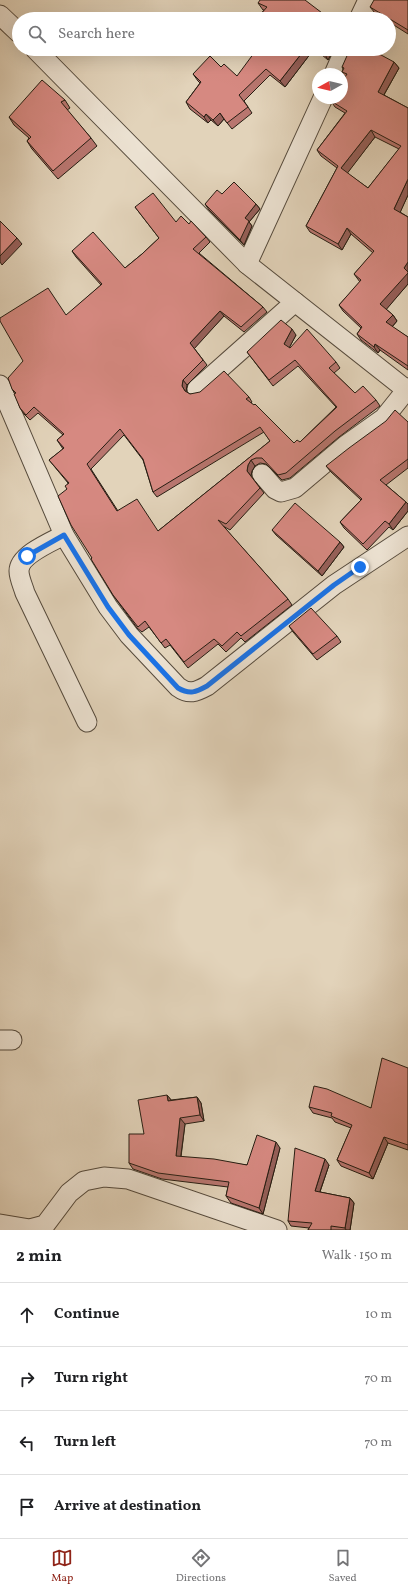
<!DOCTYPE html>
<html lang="en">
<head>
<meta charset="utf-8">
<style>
	:root { --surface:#fff; --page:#f6f6f6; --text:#202124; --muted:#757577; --line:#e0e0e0; --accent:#8f2418 }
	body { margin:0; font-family:Vollkorn,serif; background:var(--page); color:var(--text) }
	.compass { position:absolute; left:312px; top:68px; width:36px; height:36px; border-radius:50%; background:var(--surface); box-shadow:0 4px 16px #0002; rotate:262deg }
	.stop { position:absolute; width:12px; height:12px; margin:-9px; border:3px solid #1a73e8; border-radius:50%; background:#fff }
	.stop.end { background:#1a73e8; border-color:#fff; box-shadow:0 1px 4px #0008 }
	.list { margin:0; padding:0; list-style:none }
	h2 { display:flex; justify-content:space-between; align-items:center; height:52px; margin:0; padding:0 16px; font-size:17px }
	h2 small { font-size:13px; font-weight:400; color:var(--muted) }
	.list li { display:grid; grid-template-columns:26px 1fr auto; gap:12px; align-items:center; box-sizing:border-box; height:64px; padding:0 16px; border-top:1px solid var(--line) }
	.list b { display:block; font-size:15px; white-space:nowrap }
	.list em { font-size:13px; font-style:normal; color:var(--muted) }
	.icon { flex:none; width:22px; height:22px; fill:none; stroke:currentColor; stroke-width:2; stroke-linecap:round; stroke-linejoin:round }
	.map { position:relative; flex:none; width:408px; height:1230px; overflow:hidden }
	.search { position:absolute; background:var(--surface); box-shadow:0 4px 16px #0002; left:12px; right:12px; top:12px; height:44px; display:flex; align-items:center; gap:10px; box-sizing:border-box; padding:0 14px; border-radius:22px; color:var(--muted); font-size:15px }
	.sheet { height:308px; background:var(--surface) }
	nav { display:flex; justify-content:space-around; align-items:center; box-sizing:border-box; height:56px; border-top:1px solid var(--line); background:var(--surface); font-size:11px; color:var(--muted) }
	nav a { display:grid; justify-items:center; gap:2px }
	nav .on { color:var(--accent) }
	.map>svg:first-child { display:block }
</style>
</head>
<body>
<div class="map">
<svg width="408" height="1230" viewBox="0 0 408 1230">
	<rect width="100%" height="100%" fill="#e2d3ba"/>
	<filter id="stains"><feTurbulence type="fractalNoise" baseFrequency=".005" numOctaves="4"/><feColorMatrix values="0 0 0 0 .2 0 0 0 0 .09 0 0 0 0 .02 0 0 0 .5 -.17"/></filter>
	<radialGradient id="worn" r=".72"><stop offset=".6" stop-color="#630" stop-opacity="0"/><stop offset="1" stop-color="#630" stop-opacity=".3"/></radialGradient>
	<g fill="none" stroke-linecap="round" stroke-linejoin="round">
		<g stroke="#554a3c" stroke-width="21">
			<g id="street">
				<polyline points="0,15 19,33"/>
				<polyline points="359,19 368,0"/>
				<polyline points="35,49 247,264 408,391"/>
				<polyline points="334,74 345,49"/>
				<polyline points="247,264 323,98"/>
				<path d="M0,385L64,535L108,607L129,635L178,687C189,695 196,692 207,686L334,585L408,536"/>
				<polyline points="197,389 295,302"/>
				<polyline points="262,474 275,489 281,492 295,488 346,445 384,418 408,388"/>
				<path d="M64,535C51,542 19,555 19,571C19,578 23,586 25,593L87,722"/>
				<polyline points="0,1040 12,1040"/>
				<polyline points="0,1224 30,1229 45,1225 69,1193 84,1181 104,1177 128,1179 277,1230"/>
			</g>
		</g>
		<use href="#street" stroke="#ece2d2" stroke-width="19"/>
	</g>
	<g fill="#b8766f" stroke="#261d12" fill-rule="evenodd">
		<polygon points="408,0 408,34 389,22 389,19 384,19 375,13 370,7"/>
		<polygon points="258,3 330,19 262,19 260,15 264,10 263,10"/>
		<polygon points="314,49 285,87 270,75 244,101 252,113 232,129 224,119 218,126 211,120 208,123 190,109 186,102 200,83 198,81 193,74 221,67 237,76"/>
		<polygon points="315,49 334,49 328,60"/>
		<path d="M394,62L399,68L384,95L408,108V195L400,212L408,217V284L386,309L393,315L397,321L392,327L408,337V370L380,350L378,353L361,340L357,334L361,328L343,311L339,305L360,282L354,274L373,253L351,234L342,250L310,232L306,226L337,168L321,156L317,150L345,113L335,107L331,101L345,77L342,72L343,69L342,67ZM375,137L399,149L368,188L347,173Z"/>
		<polygon points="65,100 70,108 67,110 91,138 97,146 58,179 32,149 27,141 29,138 14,125 9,117"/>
		<polygon points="222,194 256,204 260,209 249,222 252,226 244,245 209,210 205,204"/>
		<path d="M135,207L176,222L189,224L206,237L210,242L199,253L263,307L267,312L244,332L224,316L194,348L207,365L187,385L186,392L190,394L249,397L252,402L251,403L294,443L300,442L336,407L298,366L273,386L247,352L296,335L289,348L336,362L340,368L334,373L355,393L376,400L380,406L339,437L290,478L282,480L266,464L260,463L255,466L252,471L251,476L264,493L230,530L223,526L288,599L292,605L245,642L241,638L226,652L218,644L188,668L170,645L165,648L149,627L142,632L137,628L113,595L92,558L67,489L68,483L49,460L63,449L57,440L63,435L38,413L30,420L24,414L20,408L15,394L12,389L67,315L101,285L76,257L72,251L125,268L142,254L159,238ZM264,432L270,441L158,531L118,511L91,469L124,435L143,460L153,492L157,497Z"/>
		<polygon points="408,422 408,468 386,485 406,502 408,504 408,511 393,530 389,527 367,550 344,528 340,522 361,500 331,472 326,466"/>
		<polygon points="272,530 340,542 344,547 322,576 276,535"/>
		<polygon points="289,626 337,636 341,642 317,660 293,632"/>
		<polygon points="408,1068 408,1150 388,1143 373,1179 341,1166 337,1160 351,1128 335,1122 332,1118 313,1113 309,1107 371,1108"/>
		<polygon points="167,1095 171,1100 197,1097 201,1103 204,1121 185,1124 181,1157 247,1165 280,1148 263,1214 231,1203 226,1196 228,1187 162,1179 133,1169 129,1163 144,1134"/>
		<polygon points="329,1165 320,1192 350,1198 354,1203 350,1230 308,1230 309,1228 291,1226 288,1221"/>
	</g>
	<g fill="#96605a" stroke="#261d12">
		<polygon points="305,49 314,49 285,87 280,81"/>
		<polygon points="326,49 334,49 328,60 324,53"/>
		<polygon points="394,62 399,68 382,98 378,92"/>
		<polygon points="220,113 224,119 218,126 213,120"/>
		<polygon points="206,114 211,120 208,123 204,117"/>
		<polygon points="371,130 375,137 346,175 341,168"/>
		<polygon points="408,179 408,195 399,215 394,209"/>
		<polygon points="256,204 260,209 249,222 252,226 244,245 240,240 245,218"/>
		<polygon points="347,228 351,234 342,250 338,244"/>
		<polygon points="17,238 22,244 2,265 0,262 0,256"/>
		<polygon points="408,262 408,284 385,311 380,304"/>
		<polygon points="220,311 224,316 194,349 190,343"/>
		<polygon points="393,315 397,321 390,329 386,322"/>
		<polygon points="292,329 296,335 288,350 284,344"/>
		<polygon points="375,344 380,350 378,353 374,347"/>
		<polygon points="183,380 187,385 186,392 185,391 182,386"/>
		<polygon points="251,460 255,466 252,471 251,476 247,471 248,465"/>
		<polygon points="406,502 408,504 408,511 393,530 389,524"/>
		<polygon points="340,542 344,547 322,576 318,571"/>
		<polygon points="167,1095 172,1101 168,1101"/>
		<polygon points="197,1097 201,1103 204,1121 200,1115"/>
		<polygon points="180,1118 185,1124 180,1162 176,1156"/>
		<polygon points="384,1137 388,1143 373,1179 369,1173"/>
		<polygon points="276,1142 280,1148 263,1214 259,1208"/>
		<polygon points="325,1159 329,1165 318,1197 315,1191"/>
		<polygon points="350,1198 354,1203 350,1230 346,1230 345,1228"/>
	</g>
	<g fill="#d68981" stroke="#261d12" fill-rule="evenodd">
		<polygon points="260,0 305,0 330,19 264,19 260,15 267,7 258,3"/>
		<polygon points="374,0 408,0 408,30 370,7"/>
		<polygon points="257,49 305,49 280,81 266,69 239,95 248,107 227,123 220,113 213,120 206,114 204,117 186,102 201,82 193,74 210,56 221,67 224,64 237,76"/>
		<polygon points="318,49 326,49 324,53"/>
		<path d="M350,49H370L394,62L378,92L408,108V179L394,209L408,217V262L404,268L408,272V273L380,304L393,315L386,322L408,337V366L375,344L374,347L357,334L362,327L339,305L361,280L354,274L374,251L347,228L338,244L306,226L338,166L317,150L347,111L331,101L333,98H342V82L347,74L342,72L344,68L342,67ZM371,130L401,146L368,188L341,168Z"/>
		<polygon points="42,80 65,100 61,102 91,138 53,171 27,141 31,137 9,117"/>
		<polygon points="234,182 256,204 245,218 249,221 240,240 205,204 217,190 222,194"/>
		<path d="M153,193L176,222L181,216L189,224L191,221L206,237L193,249L263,307L241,327L220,311L190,343L203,360L183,380L182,386L185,391L190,394L200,392L224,371L249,397L246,399L254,405L255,404L294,443L297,440L300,442L337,407L295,360L269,380L247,352L281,320L292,329L284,344L290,348L307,329L336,362L329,368L355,393L363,386L376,400L335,431L286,473L278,475L262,458H256L251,460L248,465L247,471L260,488L226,524L218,520L288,599L241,636L237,632L222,646L214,639L184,662L166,639L161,643L145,621L138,627L134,622L113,595L91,559L92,558L71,525L58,496L67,489L65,486L69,483L49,460L64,448L57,440L64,434L34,407L26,415L20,408L14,394L16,393L12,389L8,378L23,361L0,321V318L48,288L66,315L102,284L72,251L93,232L125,268L142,254L159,238L135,207ZM260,427L270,441L158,531L137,499L117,511L87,464L120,429L143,459L153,492Z"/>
		<polygon points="0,221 17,238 0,256"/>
		<polygon points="395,410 408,422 408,459 380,480 406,502 389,524 385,521 363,544 340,522 362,499 326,466 349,448 386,421"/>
		<polygon points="295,503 340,542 318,571 272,530"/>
		<polygon points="311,608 337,636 313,654 289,626"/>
		<polygon points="382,1058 408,1068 408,1145 384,1137 369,1173 337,1160 352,1125 331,1116 332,1113 309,1107 314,1086 327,1089 371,1108"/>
		<polygon points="167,1095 168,1101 197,1097 200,1115 180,1118 176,1156 214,1159 247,1165 257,1135 276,1142 259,1208 226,1196 229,1182 158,1173 129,1163 129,1134 144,1134 138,1100"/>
		<polygon points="295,1148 325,1159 315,1191 350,1198 345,1228 331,1226 331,1230 308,1230 312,1223 288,1221"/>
	</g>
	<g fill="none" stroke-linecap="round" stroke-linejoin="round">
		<path stroke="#1a73e8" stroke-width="5" d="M27,556L64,535L108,607L129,635L178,688C190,695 196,692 207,686L334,585L360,567"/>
	</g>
	<rect width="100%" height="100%" filter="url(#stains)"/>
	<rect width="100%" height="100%" fill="url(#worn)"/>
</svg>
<svg class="compass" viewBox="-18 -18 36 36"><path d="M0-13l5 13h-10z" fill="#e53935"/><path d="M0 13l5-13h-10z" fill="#757577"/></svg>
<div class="stop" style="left:27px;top:556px"></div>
<div class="stop end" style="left:360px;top:567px"></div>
<div class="search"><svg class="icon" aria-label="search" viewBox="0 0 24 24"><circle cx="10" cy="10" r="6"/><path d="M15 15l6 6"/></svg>Search here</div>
</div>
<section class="sheet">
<h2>2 min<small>Walk · 150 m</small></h2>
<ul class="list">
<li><svg class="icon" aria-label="ahead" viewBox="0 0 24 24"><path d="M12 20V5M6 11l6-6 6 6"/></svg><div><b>Continue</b></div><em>10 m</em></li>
<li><svg class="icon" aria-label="right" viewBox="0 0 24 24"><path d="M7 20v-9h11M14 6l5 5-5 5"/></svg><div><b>Turn right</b></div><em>70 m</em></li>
<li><svg class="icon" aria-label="left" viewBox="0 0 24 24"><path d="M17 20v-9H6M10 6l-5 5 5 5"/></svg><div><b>Turn left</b></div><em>70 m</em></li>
<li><svg class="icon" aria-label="arrive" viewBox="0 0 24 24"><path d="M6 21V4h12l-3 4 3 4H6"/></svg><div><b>Arrive at destination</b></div></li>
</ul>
</section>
<nav>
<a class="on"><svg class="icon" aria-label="map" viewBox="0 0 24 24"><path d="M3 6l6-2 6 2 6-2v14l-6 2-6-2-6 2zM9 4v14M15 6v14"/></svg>Map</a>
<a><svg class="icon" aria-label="directions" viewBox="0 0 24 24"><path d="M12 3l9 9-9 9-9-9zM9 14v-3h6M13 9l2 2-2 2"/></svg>Directions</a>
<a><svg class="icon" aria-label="saved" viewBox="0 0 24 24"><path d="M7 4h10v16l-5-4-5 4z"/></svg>Saved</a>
</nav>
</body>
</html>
